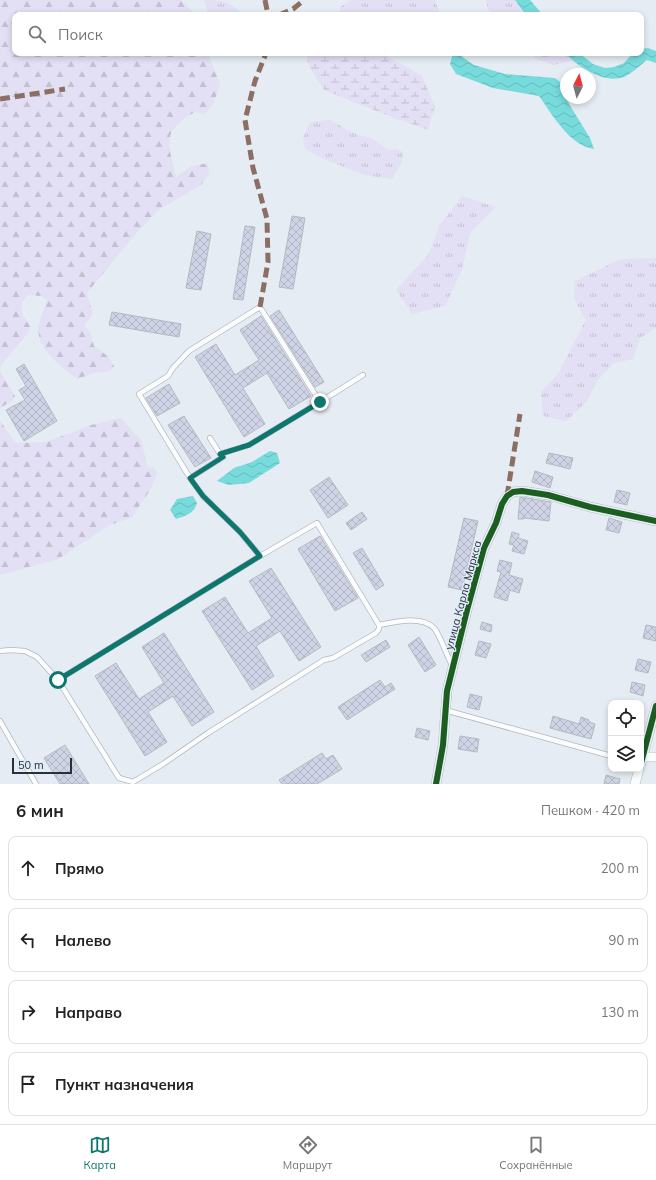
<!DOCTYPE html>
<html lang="ru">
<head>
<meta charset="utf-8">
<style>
	:root { --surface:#fff; --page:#f2f2f2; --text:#222; --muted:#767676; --line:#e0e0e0; --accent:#0f766e }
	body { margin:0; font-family:Mulish,sans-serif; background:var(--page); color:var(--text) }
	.controls { position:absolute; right:12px; bottom:12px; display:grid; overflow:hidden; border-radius:8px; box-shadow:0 2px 6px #0003 }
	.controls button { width:36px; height:36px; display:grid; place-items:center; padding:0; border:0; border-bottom:1px solid var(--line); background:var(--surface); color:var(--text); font:20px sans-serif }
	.compass { position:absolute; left:560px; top:68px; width:36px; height:36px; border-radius:50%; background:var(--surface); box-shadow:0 2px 6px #0003; rotate:6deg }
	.scale { position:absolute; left:12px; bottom:10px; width:60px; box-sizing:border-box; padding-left:4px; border:2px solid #2b3035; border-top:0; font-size:11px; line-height:14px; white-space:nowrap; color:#2b3035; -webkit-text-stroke:3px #dfebf9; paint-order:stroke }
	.stop { position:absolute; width:12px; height:12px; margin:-9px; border:3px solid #0f766e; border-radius:50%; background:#fff }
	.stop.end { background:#0f766e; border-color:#fff; box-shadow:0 1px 4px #0008 }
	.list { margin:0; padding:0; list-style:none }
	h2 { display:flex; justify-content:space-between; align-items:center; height:52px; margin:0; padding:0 16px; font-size:17px }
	h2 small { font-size:13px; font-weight:400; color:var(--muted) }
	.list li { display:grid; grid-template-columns:26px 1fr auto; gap:12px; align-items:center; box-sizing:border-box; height:64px; margin:0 8px 8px; padding:0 8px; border:1px solid var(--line); border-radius:8px }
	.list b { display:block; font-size:15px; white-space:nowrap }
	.list em { font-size:13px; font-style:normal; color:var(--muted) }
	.icon { flex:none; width:22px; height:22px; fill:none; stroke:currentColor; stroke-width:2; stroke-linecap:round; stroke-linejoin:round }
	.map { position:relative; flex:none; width:656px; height:784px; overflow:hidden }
	.search { position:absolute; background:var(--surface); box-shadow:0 2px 6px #0003; left:12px; right:12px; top:12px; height:44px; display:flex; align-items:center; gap:10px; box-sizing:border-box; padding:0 14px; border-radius:8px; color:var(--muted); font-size:15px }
	.sheet { height:340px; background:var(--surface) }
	nav { display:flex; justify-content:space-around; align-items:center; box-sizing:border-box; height:56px; border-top:1px solid var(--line); background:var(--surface); font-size:11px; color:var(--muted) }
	nav a { display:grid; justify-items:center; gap:2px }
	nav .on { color:var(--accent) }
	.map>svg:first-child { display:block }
</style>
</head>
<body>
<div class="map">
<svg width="656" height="784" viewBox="0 0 656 784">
	<defs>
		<pattern id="grass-tufts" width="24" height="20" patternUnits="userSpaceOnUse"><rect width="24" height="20" fill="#e3dff4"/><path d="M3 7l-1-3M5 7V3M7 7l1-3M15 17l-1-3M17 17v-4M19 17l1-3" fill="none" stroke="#c3c0d2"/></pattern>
		<pattern id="forest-firs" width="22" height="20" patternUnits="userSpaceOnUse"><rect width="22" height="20" fill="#e3dff4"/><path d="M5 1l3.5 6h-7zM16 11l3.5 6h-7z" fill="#c3c0d2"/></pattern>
		<pattern id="wetland-marsh" width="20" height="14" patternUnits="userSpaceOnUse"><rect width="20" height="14" fill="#e3dff4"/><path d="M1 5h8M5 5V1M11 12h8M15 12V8" fill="none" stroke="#c3c0d2"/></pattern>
		<pattern id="water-waves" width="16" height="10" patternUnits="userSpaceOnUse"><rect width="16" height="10" fill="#77dadb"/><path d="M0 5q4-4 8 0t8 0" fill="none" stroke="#67bbbd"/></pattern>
		<pattern id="building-cross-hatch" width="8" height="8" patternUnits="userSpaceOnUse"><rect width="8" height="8" fill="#ced3e6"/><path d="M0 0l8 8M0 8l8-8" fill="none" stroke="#b1b5c6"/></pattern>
	</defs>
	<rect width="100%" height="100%" fill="#e5ecf3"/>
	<g fill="url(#grass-tufts)">
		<path d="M204,0C222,0 226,1 241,12L238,15H208Z"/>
		<polygon points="352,0 435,0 440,14 439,15 358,15 340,12 340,7"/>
		<polygon points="486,0 519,0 527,15 493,15 488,9"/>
		<polygon points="532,53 570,53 593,69 583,68 571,61 553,65 535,58"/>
		<polygon points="330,120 347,130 361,136 369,137 389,150 396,149 403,152 402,162 392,179 365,175 326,160 305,149 303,138 310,122"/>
		<polygon points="462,196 496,207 470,233 462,270 445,306 412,314 396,290 428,255 440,225"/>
		<polygon points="656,258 656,328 640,338 633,359 614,363 598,380 586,402 566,421 543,416 541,392 558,374 586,320 574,299 575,281 621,259"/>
	</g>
	<g fill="url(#forest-firs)">
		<path d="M0,0H181L192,11L193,15H15V53H208L220,85L214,102L205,114L195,112C161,131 168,143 176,177L192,166L208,163L209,174L201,185L158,210L133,237L87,293L93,314L84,325L90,332L94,346L109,357L114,366L110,371L93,373L78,379C64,370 43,353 39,336C36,325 44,311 47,300L41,296L27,295C17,308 22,315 30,326L27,334L1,365L0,371L15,396L12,401L0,408Z"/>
		<polygon points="121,418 141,440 148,468 154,467 157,474 150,490 132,517 108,526 58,559 0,575 0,421 16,443 46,442 91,425"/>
	</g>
	<polygon fill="url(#wetland-marsh)" points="306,53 381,53 422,76 435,107 428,130 389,116 324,90 309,66"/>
	<g fill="url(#water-waves)">
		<polygon points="515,0 530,0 543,15 526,15"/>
		<path d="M648,48L656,51V63L647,60C641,65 631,74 624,77C603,84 579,67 565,53H579L593,64L605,68L614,67L624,63L633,53H641V49Z"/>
		<path d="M453,53H457L474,65L505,74L555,78L564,85L569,104L590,138L594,149C570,146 552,114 539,96L493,88L456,74L450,64Z"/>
		<polygon points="270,451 277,453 280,463 249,483 229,485 217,481 234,468 252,462"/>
		<path d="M193,496L197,503C194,514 185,516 176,519L170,510L177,499Z"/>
	</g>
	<g fill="url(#building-cross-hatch)" stroke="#b6b9bf">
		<polygon points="292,216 305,218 293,289 279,287"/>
		<polygon points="245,226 255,227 243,300 233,299"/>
		<polygon points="197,231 211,234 201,290 186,288"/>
		<polygon points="279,310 324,382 315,387 270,316"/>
		<polygon points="112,312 181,324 179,337 109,325"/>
		<polygon points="261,316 311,396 289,409 267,373 243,388 265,424 244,437 195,357 216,344 235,375 259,360 240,330"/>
		<polygon points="24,364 57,421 24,441 6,410 25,400 19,390 26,386 16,369"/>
		<polygon points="169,384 180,403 157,416 146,398"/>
		<polygon points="184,416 211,458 195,467 168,425"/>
		<polygon points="549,453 573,458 570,469 546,463"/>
		<polygon points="535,471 553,477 550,488 532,482"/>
		<polygon points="329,477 348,505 328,518 310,490"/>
		<polygon points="617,490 630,493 627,505 614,502"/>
		<polygon points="520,497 551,502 549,521 524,518 524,519 518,519"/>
		<polygon points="362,512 367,519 351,530 346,523"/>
		<polygon points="464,518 478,521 462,590 448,587"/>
		<polygon points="609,518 622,522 619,533 606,530"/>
		<polygon points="512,532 519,534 518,538 528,541 524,554 512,551 514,545 509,544"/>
		<polygon points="320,536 358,598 335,611 298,549"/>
		<polygon points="362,548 384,585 376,590 353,553"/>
		<polygon points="500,560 512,563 509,575 523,579 519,593 510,590 507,601 494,597 501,572 497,571"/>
		<polygon points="271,568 321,647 299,661 280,631 256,646 274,676 252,690 202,611 225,597 248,633 272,618 249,581"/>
		<polygon points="482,622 492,625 491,632 480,629"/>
		<polygon points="646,625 656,627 656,641 643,638"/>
		<polygon points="164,633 214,712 192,726 173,696 148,712 167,742 145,756 95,676 116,663 139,699 164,683 142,647"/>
		<polygon points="419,637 436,665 425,672 408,645"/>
		<polygon points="386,640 390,647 366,662 361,655"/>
		<polygon points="479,641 491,644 486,658 475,655"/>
		<polygon points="638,659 651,662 648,673 635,670"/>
		<polygon points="380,680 385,687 391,683 395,689 347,720 338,707"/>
		<polygon points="632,682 645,685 643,696 630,692"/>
		<polygon points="470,694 482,697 479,710 467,707"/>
		<polygon points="553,716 579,724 581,717 589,720 589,722 595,724 591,739 550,728"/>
		<polygon points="417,728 430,731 428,740 415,737"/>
		<polygon points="460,736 479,739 477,752 458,749"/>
		<polygon points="65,745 89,784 60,784 44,758"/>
		<polygon points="322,753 326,759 333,755 342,769 317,784 282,784 279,780"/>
		<polygon points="606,775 620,779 619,784 604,784"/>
	</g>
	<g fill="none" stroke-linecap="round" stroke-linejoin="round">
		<g stroke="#b1b7bd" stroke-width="6">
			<g id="lane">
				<polyline points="320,402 363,375"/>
				<polyline points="210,438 220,454"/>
				<polyline points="190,478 223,457 220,454 249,445 320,402 260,307 189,351 173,368 168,376 139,394 190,478 203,496 240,532 260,556"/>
				<path d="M379,625C394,622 422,615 434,628C440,635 447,656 452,665"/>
				<polyline points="0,651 11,650 25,651 37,657 58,680 119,778 133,782 163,764 208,733 324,660 333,658 376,633 379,629 379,625 317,523 260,556 58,680"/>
				<polyline points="445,710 611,756"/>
				<polyline points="0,721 36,784"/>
			</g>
		</g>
		<g stroke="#b1b7bd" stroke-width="10">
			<g id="street">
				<polyline points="643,757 656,757"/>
				<polyline points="641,763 656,706"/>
				<polyline points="436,784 443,745 447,691 467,610 484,548 496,523 502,504 507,496 513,492 522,491 548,495 590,507 656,521"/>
				<polyline points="635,784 639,769"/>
			</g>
		</g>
		<use href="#lane" stroke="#fbfcfd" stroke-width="4.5"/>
		<use href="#street" stroke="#fbfcfd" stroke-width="9"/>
		<g stroke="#8d6e63" stroke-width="5" stroke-dasharray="10 5" stroke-linecap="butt">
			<polyline points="265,0 268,15"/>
			<polyline points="279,15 293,9 304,0"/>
			<polyline points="0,99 65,89"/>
			<polyline points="260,307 268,262 267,219 253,168 245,120 255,81 266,53"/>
			<polyline points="507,496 520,414"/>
		</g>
		<g stroke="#dfebf9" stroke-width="8">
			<g id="cycleway">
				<polyline points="641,763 656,706"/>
				<polyline points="436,784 443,745 447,691 467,610 484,548 496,523 502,504 507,496 513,492 522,491 548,495 590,507 656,521"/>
			</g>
		</g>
		<use href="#cycleway" stroke="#1b5e20" stroke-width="6"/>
	</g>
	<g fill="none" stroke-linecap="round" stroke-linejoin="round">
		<polyline stroke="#0f766e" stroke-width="5" points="58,680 260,556 240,532 203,496 190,478 223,457 220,454 249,445 320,402"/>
	</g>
	<g text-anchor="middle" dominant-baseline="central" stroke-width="3" stroke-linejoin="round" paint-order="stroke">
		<g font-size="11" fill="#2b3035" stroke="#dfebf9">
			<text transform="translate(463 595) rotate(-75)">улица Карла Маркса</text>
		</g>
	</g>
</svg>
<div class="controls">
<button><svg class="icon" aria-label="locate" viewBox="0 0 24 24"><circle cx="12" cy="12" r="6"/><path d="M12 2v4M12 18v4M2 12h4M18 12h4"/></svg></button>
<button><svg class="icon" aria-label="layers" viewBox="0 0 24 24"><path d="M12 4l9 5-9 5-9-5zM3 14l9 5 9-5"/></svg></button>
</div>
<svg class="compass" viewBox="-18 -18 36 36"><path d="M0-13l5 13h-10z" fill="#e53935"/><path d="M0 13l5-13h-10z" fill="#767676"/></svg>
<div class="scale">50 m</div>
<div class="stop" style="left:58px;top:680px"></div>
<div class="stop end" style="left:320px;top:402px"></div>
<div class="search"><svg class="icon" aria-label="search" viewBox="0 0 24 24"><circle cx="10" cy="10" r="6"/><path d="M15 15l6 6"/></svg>Поиск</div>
</div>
<section class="sheet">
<h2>6 мин<small>Пешком · 420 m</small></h2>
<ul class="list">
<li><svg class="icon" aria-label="ahead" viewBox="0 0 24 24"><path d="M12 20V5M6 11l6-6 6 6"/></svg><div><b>Прямо</b></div><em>200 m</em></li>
<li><svg class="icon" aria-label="left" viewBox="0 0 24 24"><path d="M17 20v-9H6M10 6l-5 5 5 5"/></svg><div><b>Налево</b></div><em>90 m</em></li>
<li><svg class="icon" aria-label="right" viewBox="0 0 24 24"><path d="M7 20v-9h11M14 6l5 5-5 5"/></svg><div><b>Направо</b></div><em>130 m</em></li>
<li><svg class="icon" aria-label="arrive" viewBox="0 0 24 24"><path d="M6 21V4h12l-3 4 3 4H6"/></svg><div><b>Пункт назначения</b></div></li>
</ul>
</section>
<nav>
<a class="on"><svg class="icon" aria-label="map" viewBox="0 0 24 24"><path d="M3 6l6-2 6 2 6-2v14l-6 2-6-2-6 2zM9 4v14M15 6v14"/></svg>Карта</a>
<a><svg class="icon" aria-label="directions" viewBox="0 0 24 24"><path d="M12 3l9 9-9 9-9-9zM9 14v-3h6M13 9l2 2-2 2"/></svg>Маршрут</a>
<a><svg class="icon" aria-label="saved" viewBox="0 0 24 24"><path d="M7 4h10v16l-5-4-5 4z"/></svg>Сохранённые</a>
</nav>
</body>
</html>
